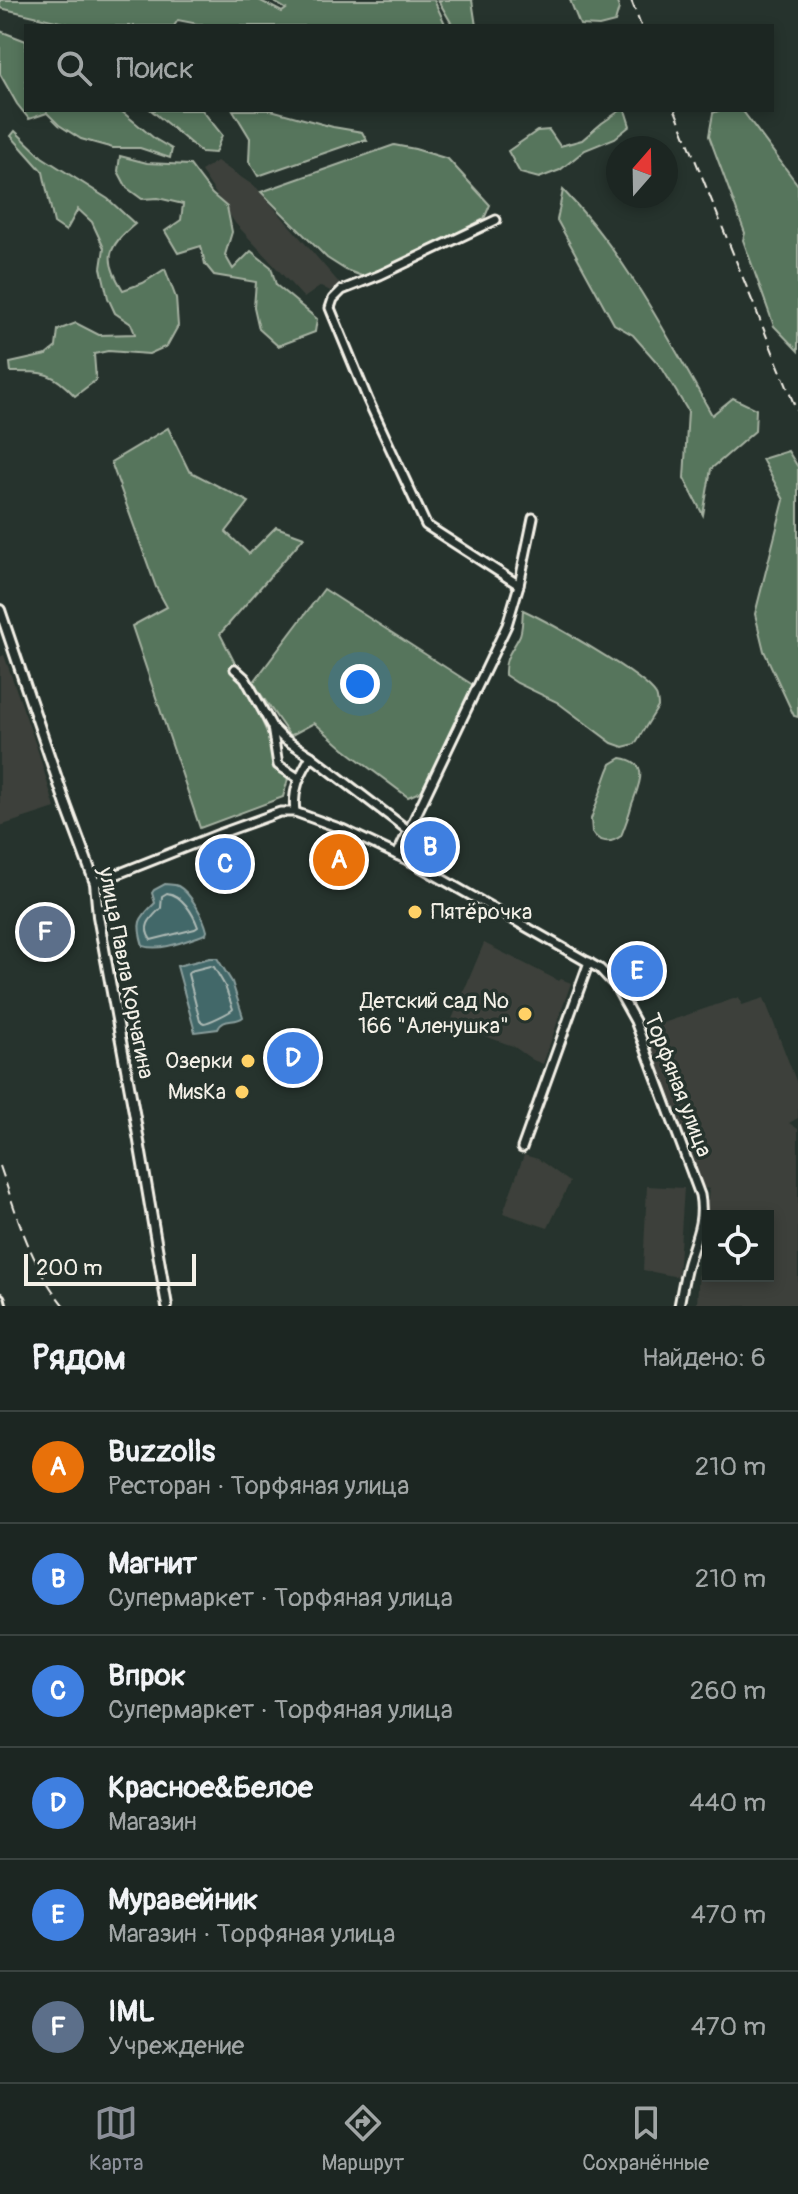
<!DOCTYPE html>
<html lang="ru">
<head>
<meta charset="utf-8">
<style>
	:root { --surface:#1c2622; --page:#252e2a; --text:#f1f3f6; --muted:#a0a5a5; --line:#3a4340; --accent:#8c9099 }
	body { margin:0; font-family:Pangolin,sans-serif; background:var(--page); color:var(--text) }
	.controls { position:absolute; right:24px; bottom:24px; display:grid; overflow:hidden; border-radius:0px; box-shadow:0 4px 12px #0003 }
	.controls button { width:72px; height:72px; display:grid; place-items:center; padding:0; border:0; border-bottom:2px solid var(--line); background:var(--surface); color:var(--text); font:40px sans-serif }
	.compass { position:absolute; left:606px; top:136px; width:72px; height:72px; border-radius:50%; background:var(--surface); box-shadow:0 4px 12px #0003; rotate:20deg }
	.scale { position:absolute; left:24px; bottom:20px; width:172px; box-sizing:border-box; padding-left:8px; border:4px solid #f4f1e8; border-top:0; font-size:22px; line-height:28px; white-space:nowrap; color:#f4f1e8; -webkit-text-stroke:6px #26332d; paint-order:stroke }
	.you { position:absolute; left:360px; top:684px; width:28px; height:28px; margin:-20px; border:6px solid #fff; border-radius:50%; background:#1a73e8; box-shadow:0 0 0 12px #1a73e833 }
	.badge { display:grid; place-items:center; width:52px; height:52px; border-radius:50%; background:var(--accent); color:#fff; font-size:26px; font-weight:700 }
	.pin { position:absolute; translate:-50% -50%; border:4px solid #fff; box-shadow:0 2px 8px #0006 }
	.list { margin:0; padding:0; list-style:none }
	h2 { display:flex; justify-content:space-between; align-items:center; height:104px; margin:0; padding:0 32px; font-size:34px }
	h2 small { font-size:26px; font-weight:400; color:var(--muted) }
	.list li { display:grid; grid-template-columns:52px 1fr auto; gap:24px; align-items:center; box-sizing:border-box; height:112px; padding:0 32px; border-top:2px solid var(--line) }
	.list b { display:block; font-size:30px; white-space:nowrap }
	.list p { margin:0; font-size:26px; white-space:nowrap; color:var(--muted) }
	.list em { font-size:26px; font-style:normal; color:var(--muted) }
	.icon { flex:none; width:44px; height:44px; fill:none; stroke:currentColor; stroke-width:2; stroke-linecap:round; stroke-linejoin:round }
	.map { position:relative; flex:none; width:798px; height:1306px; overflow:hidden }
	.search { position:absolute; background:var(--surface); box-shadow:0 4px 12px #0003; left:24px; right:24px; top:24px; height:88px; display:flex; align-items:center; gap:20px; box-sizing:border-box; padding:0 28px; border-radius:0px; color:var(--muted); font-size:30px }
	.sheet { height:776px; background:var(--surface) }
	nav { display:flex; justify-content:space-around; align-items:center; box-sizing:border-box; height:112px; border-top:2px solid var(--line); background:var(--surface); font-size:22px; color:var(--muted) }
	nav a { display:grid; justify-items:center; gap:4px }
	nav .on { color:var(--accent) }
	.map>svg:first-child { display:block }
</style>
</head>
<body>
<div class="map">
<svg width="798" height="1306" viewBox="0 0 798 1306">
	<rect width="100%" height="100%" fill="#26332d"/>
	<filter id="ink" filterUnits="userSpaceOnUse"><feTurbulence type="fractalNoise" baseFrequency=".0125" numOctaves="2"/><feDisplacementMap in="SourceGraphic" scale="16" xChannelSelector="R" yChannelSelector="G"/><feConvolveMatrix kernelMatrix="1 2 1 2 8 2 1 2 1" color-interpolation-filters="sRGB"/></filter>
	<g filter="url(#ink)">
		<g fill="#3c413b" fill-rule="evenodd">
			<polygon points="217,161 257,188 340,284 330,291 321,286 304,298 235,223 201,171"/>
			<polygon points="4,655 38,751 55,808 0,826 0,657"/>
			<polygon points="484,943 559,981 561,979 571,983 543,1064 533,1060 513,1046 450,1024"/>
			<path d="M739,997L742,1005L764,998L798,1086V1118L789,1123L798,1129V1306H697L699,1263L709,1189L702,1187L643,1030ZM708,1216H768V1276H708Z"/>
			<polygon points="524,1155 538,1159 570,1182 548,1228 503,1213"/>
			<polygon points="647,1186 684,1188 678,1277 643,1270"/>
		</g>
		<g fill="#57745c" stroke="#a6b2a2" stroke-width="2">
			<polygon points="0,0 259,0 282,12 286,9 271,0 434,0 446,26 208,26 178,20 174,26 77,26 0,8"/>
			<polygon points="438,0 472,0 476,26 453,26"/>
			<polygon points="570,0 616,0 619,8 615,22 599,26 580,25"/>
			<polygon points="0,31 26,41 26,110 120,110 155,139 172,149 170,158 140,148 113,148 81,139 59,125 47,113 29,119 17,104 0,74"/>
			<polygon points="151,110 202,110 222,135 215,153 201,152"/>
			<polygon points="233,110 271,110 333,127 362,132 367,141 359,141 258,176 249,161 250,138"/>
			<polygon points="621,110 625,110 630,126 615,138 585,150 560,170 539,178 520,173 508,151 537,131 549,130 560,146 582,140 602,123"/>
			<polygon points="720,110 742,110 798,185 798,351 774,326 743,240 745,233 709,136 713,113"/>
			<path d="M15,131L42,157L108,199L135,224C107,247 103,259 123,290L143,283L165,269L176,298L178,326L167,346L149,354L108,351L94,354L96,380L75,396C52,371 43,372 11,372L10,363L46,355L56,347L58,330L76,323L99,335L135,334L131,324L115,313L108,298L101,268L104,248L92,222L78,209L66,231L54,223L43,172L11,136Z"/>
			<polygon points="394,145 415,149 448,159 490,205 484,219 367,278 346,270 327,258 261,192"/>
			<polygon points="120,156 147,163 190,165 212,194 227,207 232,232 225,255 233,269 251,251 271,267 276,285 317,319 315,332 278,346 259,329 254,307 256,282 214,275 205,264 201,246 178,253 165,231 181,220 183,204 158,198 142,199 127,188 118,171"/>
			<path d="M563,190C626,255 668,337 712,415L733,398L756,409L755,431L711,469L703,515L684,478L688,411L662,368L633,335L614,324L557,220Z"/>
			<polygon points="168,428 189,471 249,502 226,532 249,554 276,527 304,537 220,634 243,679 288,779 283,797 200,828 132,626 167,607 156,587 111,462"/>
			<polygon points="788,451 798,467 798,717 794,716 764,651 755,614 784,500 762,459"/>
			<polygon points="324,589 473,685 422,791 408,797 344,749 317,725 314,723 290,736 253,683"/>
			<path d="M523,610C547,621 644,675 656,695C657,696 658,704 658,707L635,744L623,747L612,743L557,702L517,683L505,675C504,657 512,651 519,637C523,631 522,618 523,610Z"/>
			<path d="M621,758C651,762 639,785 632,804C629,815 625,826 621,836C611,844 599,843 592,832L591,819L608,771L611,764Z"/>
		</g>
		<g fill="#436769" stroke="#8a9e9c" stroke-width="2">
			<path d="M165,884C169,885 174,884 178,886C191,893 204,918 207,931L206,934C187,940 162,952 143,946C136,923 138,919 155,903L152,893L154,890Z"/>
			<path d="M210,958H217L232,982L243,1017C235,1024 223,1017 218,1029L195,1032L177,966Z"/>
		</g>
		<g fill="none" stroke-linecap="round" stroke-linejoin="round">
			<g stroke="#adbab5" stroke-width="2">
				<path d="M167,893C182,895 193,913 198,927L195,929L151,940C141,926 151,918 161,908L162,896Z"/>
				<path d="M210,966L214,967L225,986L233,1009C231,1012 208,1023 204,1023L200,1021L188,974L190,971Z"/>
			</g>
			<g stroke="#f4f1e8" stroke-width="13">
				<g id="minor">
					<polyline points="496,220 380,275 342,290 333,299 330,308 368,400 426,525 519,585"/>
					<polyline points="235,669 245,678 272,727 278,765 298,778"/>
					<polyline points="272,727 283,738 311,756"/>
					<path d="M295,812C292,790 300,775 311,756L409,831"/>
					<polyline points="397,855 507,625 519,585 533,518"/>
					<path d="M95,883L219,834L280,812H295L342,829L412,862L600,969L615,985L635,1021L700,1195C705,1221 695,1239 688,1263C684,1277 682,1291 679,1306"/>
					<polyline points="522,1148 589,962"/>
					<polyline points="0,1298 2,1306"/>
				</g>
			</g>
			<g stroke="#f4f1e8" stroke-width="14">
				<polyline id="major" points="0,610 66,805 95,883 98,916 134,1112 167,1306"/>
			</g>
			<use href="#minor" stroke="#26332d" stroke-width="7"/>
			<use href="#major" stroke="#26332d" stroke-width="8"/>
			<g stroke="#f4f1e8" stroke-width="2" stroke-dasharray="12 6" stroke-linecap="butt">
				<polyline points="631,0 641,26"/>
				<polyline points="675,110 798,414"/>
				<path d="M0,1166C17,1215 30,1264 64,1306"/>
			</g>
		</g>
	</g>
	<g fill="#ffd166" stroke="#26332d" stroke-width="3">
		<circle cx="415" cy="912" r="8"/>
		<circle cx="525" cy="1014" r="8"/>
		<circle cx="248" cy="1061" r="8"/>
		<circle cx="242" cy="1092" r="8"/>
	</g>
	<g text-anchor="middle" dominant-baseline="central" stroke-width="7" stroke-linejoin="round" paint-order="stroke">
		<g font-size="22" fill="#f4f1e8" stroke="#26332d" text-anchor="end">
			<text x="431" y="912" text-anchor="start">Пятёрочка</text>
			<text x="509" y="1001">Детский сад №<tspan x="509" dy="25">166 "Аленушка"</tspan></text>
			<text x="232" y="1061">Озерки</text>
			<text x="226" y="1092">МиsКа</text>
		</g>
		<g font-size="22" fill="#f4f1e8" stroke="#26332d">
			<text transform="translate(126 973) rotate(79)">улица Павла Корчагина</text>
			<text transform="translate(678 1085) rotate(69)">Торфяная улица</text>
		</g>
	</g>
</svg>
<div class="controls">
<button><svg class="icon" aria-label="locate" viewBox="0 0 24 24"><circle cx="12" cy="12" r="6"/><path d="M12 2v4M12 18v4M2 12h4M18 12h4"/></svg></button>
</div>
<svg class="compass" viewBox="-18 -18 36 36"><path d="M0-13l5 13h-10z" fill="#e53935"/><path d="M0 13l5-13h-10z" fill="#a0a5a5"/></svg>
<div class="scale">200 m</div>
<div class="you"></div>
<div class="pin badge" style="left:339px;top:860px;background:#e8710a">A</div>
<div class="pin badge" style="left:430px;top:847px;background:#3f7fe0">B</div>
<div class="pin badge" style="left:225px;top:864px;background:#3f7fe0">C</div>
<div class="pin badge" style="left:293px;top:1058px;background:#3f7fe0">D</div>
<div class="pin badge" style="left:637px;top:971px;background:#3f7fe0">E</div>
<div class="pin badge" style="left:45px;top:932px;background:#5c6f8a">F</div>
<div class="search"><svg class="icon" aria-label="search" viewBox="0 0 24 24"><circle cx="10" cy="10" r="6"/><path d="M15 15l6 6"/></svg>Поиск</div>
</div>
<section class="sheet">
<h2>Рядом<small>Найдено: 6</small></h2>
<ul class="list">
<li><span class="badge" style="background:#e8710a">A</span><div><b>Buzzolls</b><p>Ресторан · Торфяная улица</p></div><em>210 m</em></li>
<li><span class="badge" style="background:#3f7fe0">B</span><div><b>Магнит</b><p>Супермаркет · Торфяная улица</p></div><em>210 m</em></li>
<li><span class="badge" style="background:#3f7fe0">C</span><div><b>Впрок</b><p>Супермаркет · Торфяная улица</p></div><em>260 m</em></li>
<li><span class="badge" style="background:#3f7fe0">D</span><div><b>Красное&amp;Белое</b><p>Магазин</p></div><em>440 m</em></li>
<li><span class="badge" style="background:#3f7fe0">E</span><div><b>Муравейник</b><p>Магазин · Торфяная улица</p></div><em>470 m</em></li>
<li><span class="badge" style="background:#5c6f8a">F</span><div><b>IML</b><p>Учреждение</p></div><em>470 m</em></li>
</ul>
</section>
<nav>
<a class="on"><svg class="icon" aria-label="map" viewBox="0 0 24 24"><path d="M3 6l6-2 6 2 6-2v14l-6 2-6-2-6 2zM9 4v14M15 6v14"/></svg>Карта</a>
<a><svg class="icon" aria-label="directions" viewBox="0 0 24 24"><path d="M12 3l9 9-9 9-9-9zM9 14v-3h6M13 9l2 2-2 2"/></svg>Маршрут</a>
<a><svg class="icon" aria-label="saved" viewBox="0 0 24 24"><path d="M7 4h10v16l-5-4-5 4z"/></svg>Сохранённые</a>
</nav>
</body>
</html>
